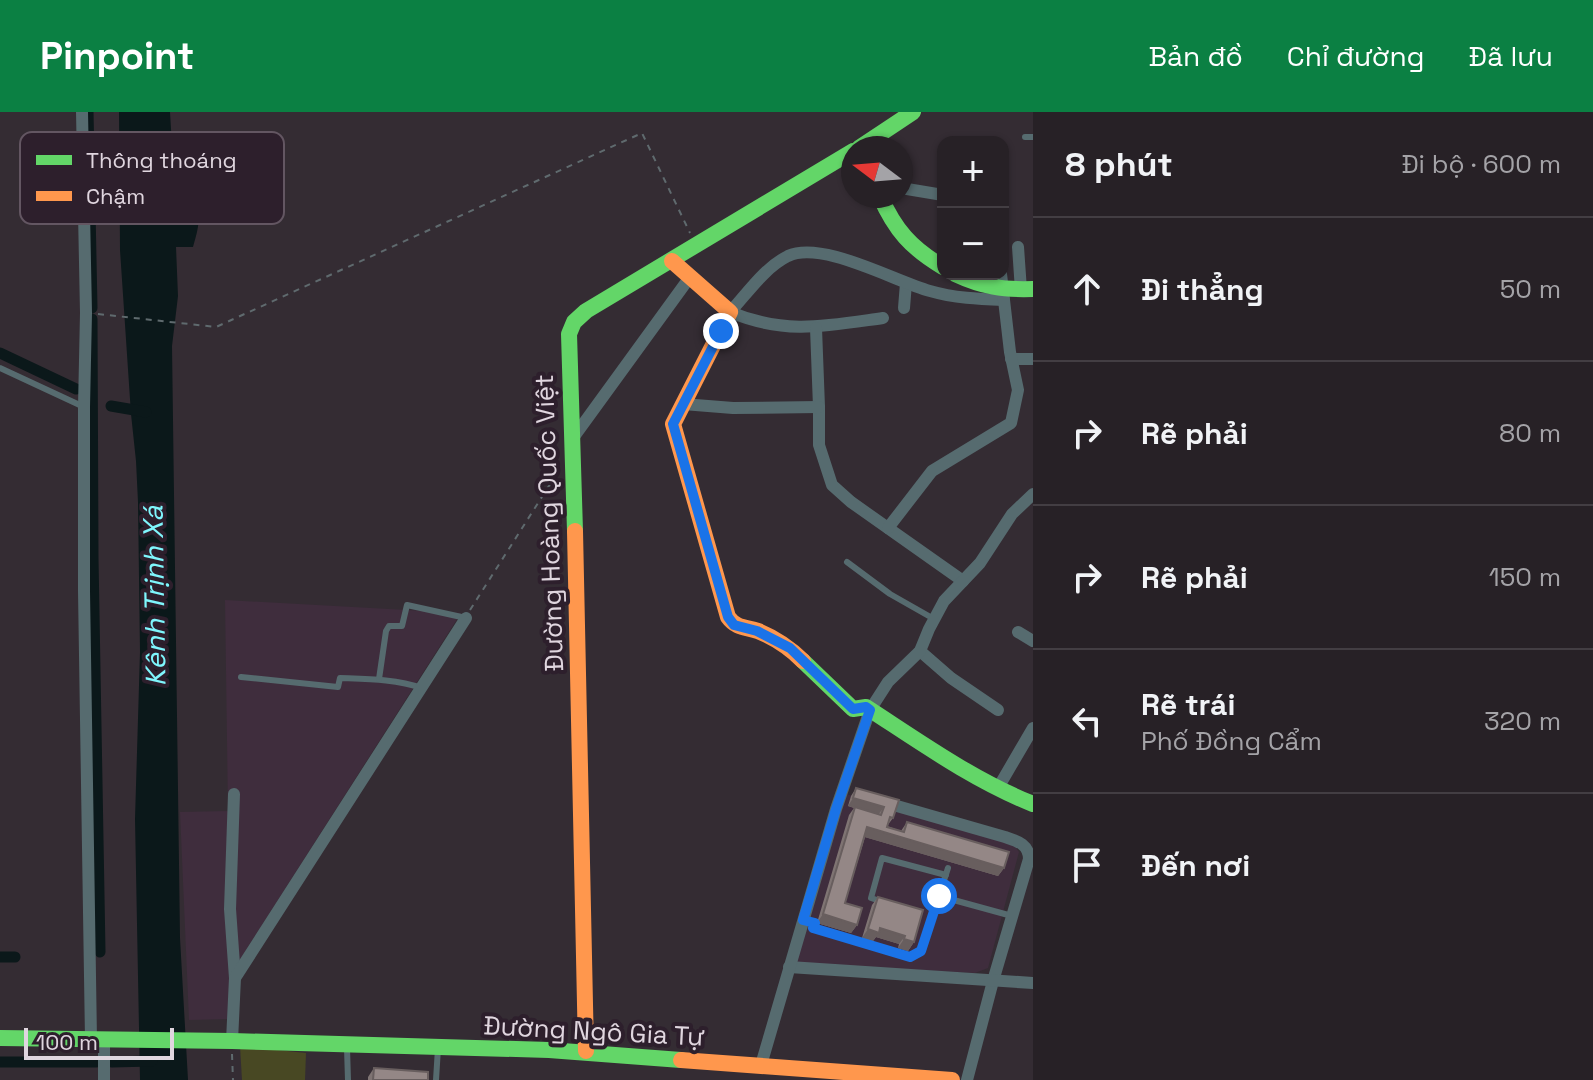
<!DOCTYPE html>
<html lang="vi">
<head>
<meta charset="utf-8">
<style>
	:root { --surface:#272126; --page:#2f292e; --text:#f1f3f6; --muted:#a4a3a7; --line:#433e43; --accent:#0b8043 }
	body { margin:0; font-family:"Space Grotesk",sans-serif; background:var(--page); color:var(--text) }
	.controls { position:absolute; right:24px; top:24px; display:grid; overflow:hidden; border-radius:16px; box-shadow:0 2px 6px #0004 }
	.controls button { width:72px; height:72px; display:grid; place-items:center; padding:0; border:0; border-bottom:2px solid var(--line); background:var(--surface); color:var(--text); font:40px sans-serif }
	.compass { position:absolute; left:841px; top:24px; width:72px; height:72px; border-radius:50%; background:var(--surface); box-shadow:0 2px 6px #0004; rotate:286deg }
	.scale { position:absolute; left:24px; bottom:20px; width:150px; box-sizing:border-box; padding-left:8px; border:4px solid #e0d6df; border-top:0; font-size:22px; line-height:28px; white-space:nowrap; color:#e0d6df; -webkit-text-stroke:6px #2d1f2c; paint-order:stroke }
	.stop { position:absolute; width:24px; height:24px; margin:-18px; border:6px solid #1a73e8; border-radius:50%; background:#fff }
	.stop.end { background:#1a73e8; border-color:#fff; box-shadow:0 2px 8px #0008 }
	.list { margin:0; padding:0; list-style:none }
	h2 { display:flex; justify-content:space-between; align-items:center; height:104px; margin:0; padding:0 32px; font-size:34px }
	h2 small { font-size:26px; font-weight:400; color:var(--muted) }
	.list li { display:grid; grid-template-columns:52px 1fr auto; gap:24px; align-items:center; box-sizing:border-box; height:144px; padding:0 32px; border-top:2px solid var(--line) }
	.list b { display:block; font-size:30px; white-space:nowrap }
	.list p { margin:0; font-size:26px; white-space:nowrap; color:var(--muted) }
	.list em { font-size:26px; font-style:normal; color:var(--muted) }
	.icon { flex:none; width:44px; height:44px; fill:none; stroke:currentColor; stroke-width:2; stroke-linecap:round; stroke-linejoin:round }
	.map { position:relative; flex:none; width:1033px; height:968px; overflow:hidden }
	header { display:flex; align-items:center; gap:48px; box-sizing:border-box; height:112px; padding:0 40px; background:var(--accent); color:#fff }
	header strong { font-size:38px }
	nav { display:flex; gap:44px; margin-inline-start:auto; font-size:28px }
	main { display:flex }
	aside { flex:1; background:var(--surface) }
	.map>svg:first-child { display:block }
</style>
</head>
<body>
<header>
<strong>Pinpoint</strong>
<nav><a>Bản đồ</a><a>Chỉ đường</a><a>Đã lưu</a></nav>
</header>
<main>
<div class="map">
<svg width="1033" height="968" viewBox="0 0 1033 968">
	<rect width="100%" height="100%" fill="#342c33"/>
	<g fill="#3f2d3d">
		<polygon points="225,488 461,501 230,863 229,907 189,908 180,700 228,699"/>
		<polygon points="846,682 1012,730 1019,740 988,856 975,861 793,852"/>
	</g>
	<polygon fill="#484823" points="240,934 306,941 305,968 242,968"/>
	<path fill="#0b181a" d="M119,0H170L174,67C177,78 182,79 189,87C204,101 198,117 193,135H176L178,184L172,234L180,826L188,968H140L135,707L140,540L138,390L136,349L131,302L120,138Z"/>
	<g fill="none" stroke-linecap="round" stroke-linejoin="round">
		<g stroke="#0b181a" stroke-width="11">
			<polyline points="88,0 92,196"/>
			<polyline points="92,207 93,446 100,840"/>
			<polyline points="0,241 76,277"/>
			<polyline points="111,294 146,300"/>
			<polyline points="0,845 15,845"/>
			<polyline points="0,950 96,950"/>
			<polyline points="112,950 152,949"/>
		</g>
		<g stroke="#5f6a6e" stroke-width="2" stroke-dasharray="6 6" stroke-linecap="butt">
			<polyline points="98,202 216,215 642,21 690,121"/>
			<polyline points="470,498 559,358"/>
			<polyline points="232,942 233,968"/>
		</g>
		<g stroke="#566b6f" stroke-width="6">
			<polyline points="1025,25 1033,25"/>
			<polyline points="0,256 84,295"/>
			<polyline points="847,450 890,482 934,507"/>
			<path d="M241,565L338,575L340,566C368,567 396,567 422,576"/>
			<polyline points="379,567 386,519 389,514 402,514 407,493 466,506"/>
			<polyline points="939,784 1012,804"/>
			<polyline points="883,790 871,786 882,746 946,763"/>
			<polyline points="803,808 815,811 813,816 910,845 921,839 948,756"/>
			<polyline points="347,936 348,968"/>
			<polyline points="436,968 438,936"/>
		</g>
		<g stroke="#566b6f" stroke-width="12">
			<polyline points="82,0 86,201 84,295 84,479 91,928"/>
			<polyline points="901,76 943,83"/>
			<polyline points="1018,135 1021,178"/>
			<polyline points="904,196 906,171"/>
			<path d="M883,206C826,214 785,223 730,200C747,182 764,156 788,144C822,128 894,169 930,179C954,186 979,187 1004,188"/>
			<polyline points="816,216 819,295 819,333 832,373 851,390 963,469"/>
			<polyline points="1011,247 1033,247"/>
			<polyline points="683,292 733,296 819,295"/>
			<polyline points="573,326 690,165"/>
			<polyline points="888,416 932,359 1011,311 1018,278 1010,240 1001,162"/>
			<polyline points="1018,520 1033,529"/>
			<polyline points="920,539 951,566 998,598"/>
			<polyline points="998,676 1033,616"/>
			<polyline points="234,682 230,797 235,866"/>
			<path d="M883,690L1005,725C1017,729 1029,732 1029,747L993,869L967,968"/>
			<polyline points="789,855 1033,871"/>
			<polyline points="104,929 104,968"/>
			<polyline points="232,929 235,866 466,506"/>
			<polyline points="761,953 836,697 870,598 888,570 920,539 929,517 944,489 980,451 1012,402 1033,382"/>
		</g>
		<g stroke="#63d668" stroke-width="16">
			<polyline points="859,36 913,0"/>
			<path d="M880,84C895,118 911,136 943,155"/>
			<path d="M955,162C983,175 1003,178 1033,177"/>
			<polyline points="575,419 569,222 574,210 586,199 853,39"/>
			<path d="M803,549L853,597L866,595C920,630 973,668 1033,692"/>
			<polyline points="0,926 232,929 549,938 681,948"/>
		</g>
		<g stroke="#ff974d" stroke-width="16">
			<path d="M672,149L730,200L673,312L728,505C736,516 745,515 758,519C775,526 790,536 803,549"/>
			<polyline points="575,419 586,939"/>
			<polyline points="681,948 952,968"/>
		</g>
	</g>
	<g fill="#7f7473">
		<polygon points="856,676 899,688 893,706 887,714 901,719 907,710 1004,756 998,764 865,725 845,791 857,813 851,821 817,811 849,703 854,696 848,694 851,684"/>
		<polygon points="878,785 914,830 908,839 898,836 899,832 876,825 873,829 862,826 872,793"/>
		<polygon points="374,956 428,968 368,968 368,965"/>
	</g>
	<g fill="#685e5e">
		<polygon points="853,686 884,695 878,703 848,694"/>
		<polygon points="867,715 1004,756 998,764 861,724"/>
		<polygon points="823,802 857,813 851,821 817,811"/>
		<polygon points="880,816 905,824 899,832 876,825 873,829 862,826 868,817"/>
		<polygon points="904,827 914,830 908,839 898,836"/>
	</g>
	<g fill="#948786" stroke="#685e5e" stroke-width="2">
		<polygon points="856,676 899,688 893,706 890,705 887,715 904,720 907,710 1009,740 1004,756 867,715 845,791 862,796 857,813 823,802 855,695 881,703 884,695 853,686"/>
		<polygon points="878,785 923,798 914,830 904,827 905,824 880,816 879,821 868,817"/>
		<polygon points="374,956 428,960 428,968 373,968"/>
	</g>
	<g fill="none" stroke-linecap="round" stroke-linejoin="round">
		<polyline stroke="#1a73e8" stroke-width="10" points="721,219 673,312 728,505 734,513 757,519 790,536 853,597 866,595 870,598 836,697 803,808 815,811 813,816 910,845 921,839 939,784"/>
	</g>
	<g text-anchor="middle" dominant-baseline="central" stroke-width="8" stroke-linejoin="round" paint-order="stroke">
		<g font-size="26" fill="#e0d6df" stroke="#2d1f2c">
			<text transform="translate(549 411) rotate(-92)">Đường Hoàng Quốc Việt</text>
			<text transform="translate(594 919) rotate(3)">Đường Ngô Gia Tự</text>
		</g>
		<g font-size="28" font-style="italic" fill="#7ff6fd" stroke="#2d1f2c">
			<text transform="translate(154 484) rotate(-91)">Kênh Trịnh Xá</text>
		</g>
	</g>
	<rect x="20" y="20" width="264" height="92" rx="12" fill="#2d1f2c" stroke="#635662" stroke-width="2"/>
	<rect x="36" y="43" width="36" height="10" fill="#63d668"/>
	<rect x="36" y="79" width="36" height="10" fill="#ff974d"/>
	<g font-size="22" fill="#e0d6df">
		<text x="86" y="56">Thông thoáng</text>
		<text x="86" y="92">Chậm</text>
	</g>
</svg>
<div class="controls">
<button>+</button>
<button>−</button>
</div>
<svg class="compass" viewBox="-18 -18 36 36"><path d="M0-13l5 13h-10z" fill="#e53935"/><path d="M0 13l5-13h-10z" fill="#a4a3a7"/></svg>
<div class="scale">100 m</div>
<div class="stop" style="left:939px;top:784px"></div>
<div class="stop end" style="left:721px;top:219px"></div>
</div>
<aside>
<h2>8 phút<small>Đi bộ · 600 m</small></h2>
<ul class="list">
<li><svg class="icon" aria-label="ahead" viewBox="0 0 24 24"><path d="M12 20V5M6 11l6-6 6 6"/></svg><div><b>Đi thẳng</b></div><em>50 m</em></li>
<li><svg class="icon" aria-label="right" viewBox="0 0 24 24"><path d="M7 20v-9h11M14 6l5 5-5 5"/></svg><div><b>Rẽ phải</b></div><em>80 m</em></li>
<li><svg class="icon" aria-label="right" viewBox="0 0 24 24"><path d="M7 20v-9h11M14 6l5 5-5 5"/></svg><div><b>Rẽ phải</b></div><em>150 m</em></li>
<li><svg class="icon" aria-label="left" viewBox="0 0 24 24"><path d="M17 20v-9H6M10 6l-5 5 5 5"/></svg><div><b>Rẽ trái</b><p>Phố Đồng Cẩm</p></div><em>320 m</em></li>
<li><svg class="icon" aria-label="arrive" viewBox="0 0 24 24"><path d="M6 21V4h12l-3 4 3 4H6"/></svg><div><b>Đến nơi</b></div></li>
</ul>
</aside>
</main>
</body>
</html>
